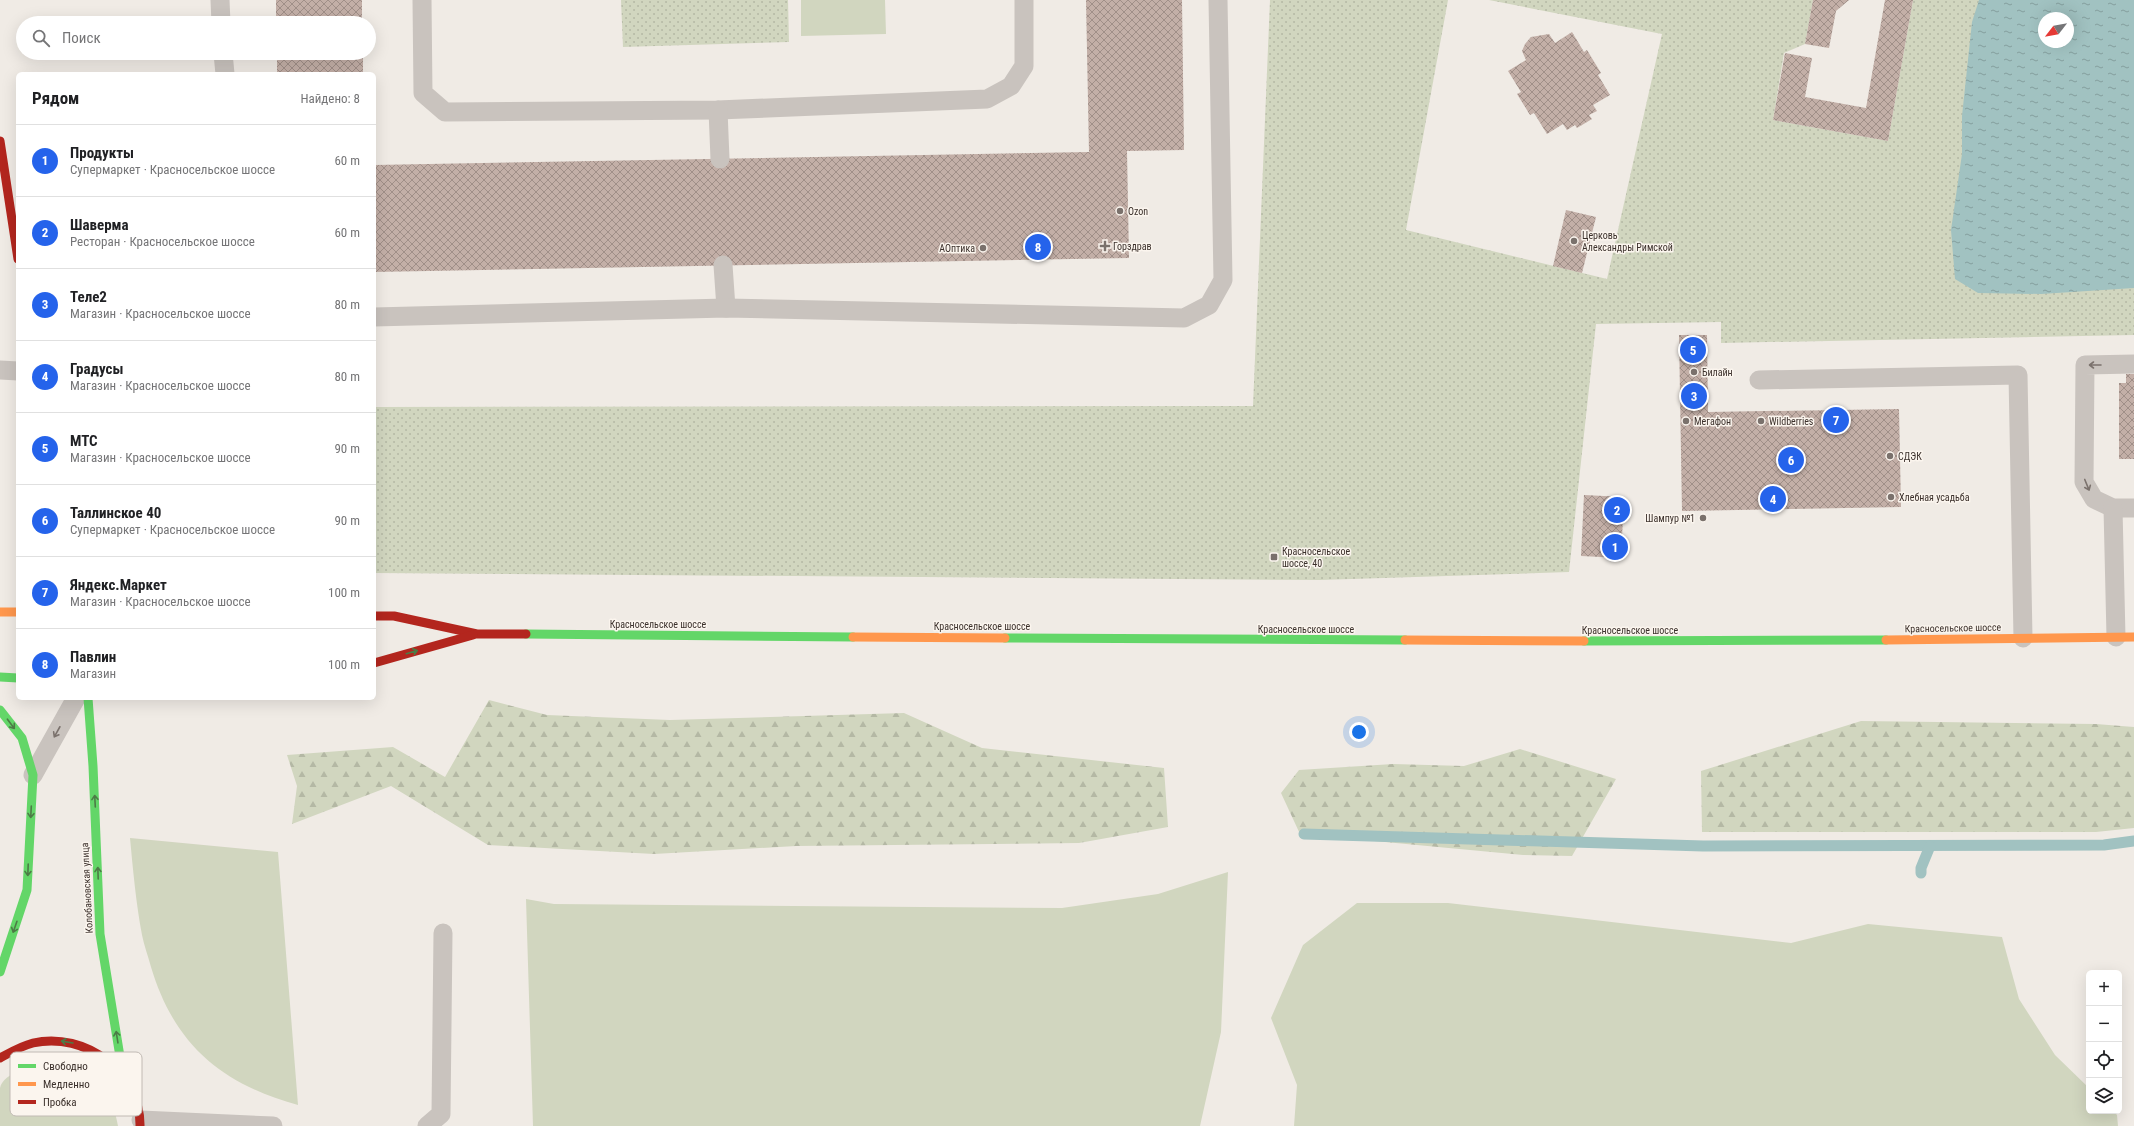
<!DOCTYPE html>
<html lang="ru">
<head>
<meta charset="utf-8">
<style>
	:root { --surface:#fff; --page:#f2f2f2; --text:#202124; --muted:#757577; --line:#e0e0e0; --accent:#2563eb }
	body { margin:0; font-family:"Roboto Condensed",sans-serif; background:var(--page); color:var(--text) }
	.controls { position:absolute; right:12px; bottom:12px; display:grid; overflow:hidden; border-radius:6px; box-shadow:0 4px 16px #0002 }
	.controls button { width:36px; height:36px; display:grid; place-items:center; padding:0; border:0; border-bottom:1px solid var(--line); background:var(--surface); color:var(--text); font:20px sans-serif }
	.compass { position:absolute; left:2038px; top:12px; width:36px; height:36px; border-radius:50%; background:var(--surface); box-shadow:0 4px 16px #0002; rotate:239deg }
	.you { position:absolute; left:1359px; top:732px; width:14px; height:14px; margin:-10px; border:3px solid #fff; border-radius:50%; background:#1a73e8; box-shadow:0 0 0 6px #1a73e833 }
	.badge { display:grid; place-items:center; width:26px; height:26px; border-radius:50%; background:var(--accent); color:#fff; font-size:13px; font-weight:700 }
	.pin { position:absolute; translate:-50% -50%; border:2px solid #fff; box-shadow:0 1px 4px #0006 }
	.list { margin:0; padding:0; list-style:none }
	h2 { display:flex; justify-content:space-between; align-items:center; height:52px; margin:0; padding:0 16px; font-size:17px }
	h2 small { font-size:13px; font-weight:400; color:var(--muted) }
	.list li { display:grid; grid-template-columns:26px 1fr auto; gap:12px; align-items:center; box-sizing:border-box; height:72px; padding:0 16px; border-top:1px solid var(--line) }
	.list b { display:block; font-size:15px; white-space:nowrap }
	.list p { margin:0; font-size:13px; white-space:nowrap; color:var(--muted) }
	.list em { font-size:13px; font-style:normal; color:var(--muted) }
	.icon { flex:none; width:22px; height:22px; fill:none; stroke:currentColor; stroke-width:2; stroke-linecap:round; stroke-linejoin:round }
	.map { position:relative; flex:none; width:2134px; height:1126px; overflow:hidden }
	.search { position:absolute; background:var(--surface); box-shadow:0 4px 16px #0002; left:16px; top:16px; width:360px; height:44px; display:flex; align-items:center; gap:10px; box-sizing:border-box; padding:0 14px; border-radius:22px; color:var(--muted); font-size:15px }
	.panel { position:absolute; background:var(--surface); box-shadow:0 4px 16px #0002; left:16px; top:72px; width:360px; height:628px; border-radius:6px }
	.map>svg:first-child { display:block }
</style>
</head>
<body>
<div class="map">
<svg width="2134" height="1126" viewBox="0 0 2134 1126">
	<defs>
		<pattern id="forest-firs" width="22" height="20" patternUnits="userSpaceOnUse"><rect width="22" height="20" fill="#d1d6bf"/><path d="M5 1l3.5 6h-7zM16 11l3.5 6h-7z" fill="#b4b8a4"/></pattern>
		<pattern id="park-dots" width="8" height="8" patternUnits="userSpaceOnUse"><rect width="8" height="8" fill="#d1d6bf"/><path d="M2 2h.1M6 6h.1" fill="none" stroke="#b4b8a4" stroke-width="1.8" stroke-linecap="round"/></pattern>
		<pattern id="water-ripples" width="26" height="14" patternUnits="userSpaceOnUse"><rect width="26" height="14" fill="#a1c2c1"/><path d="M2 4q2-2 4 0t4 0M15 11q2-2 4 0t4 0" fill="none" stroke="#849e9d"/></pattern>
		<pattern id="building-cross-hatch" width="8" height="8" patternUnits="userSpaceOnUse"><rect width="8" height="8" fill="#c3afa7"/><path d="M0 0l8 8M0 8l8-8" fill="none" stroke="#a08f88"/></pattern>
	</defs>
	<rect width="100%" height="100%" fill="#f0ebe5"/>
	<g fill="#d1d6bf">
		<polygon points="801,0 885,0 886,34 801,36"/>
		<path d="M130,838L278,852L298,1105C221,1084 174,1044 151,967C148,956 144,945 142,935C136,903 133,870 130,838Z"/>
		<polygon points="1228,872 1221,1032 1200,1126 533,1126 526,899 554,904 1062,908 1158,894"/>
		<polygon points="1357,903 1448,903 1791,943 1868,924 2002,937 2019,999 2055,1055 2089,1088 2089,1111 2113,1111 2117,1115 2118,1126 1294,1126 1297,1085 1271,1018 1303,945"/>
		<path d="M45,1061C52,1062 60,1061 67,1063C99,1070 113,1097 118,1126H0C0,1114 0,1099 0,1088C3,1073 33,1065 45,1061Z"/>
	</g>
	<g fill="url(#forest-firs)">
		<polygon points="489,700 547,715 670,720 904,713 982,748 1164,768 1168,827 1079,843 796,846 654,854 488,845 391,786 292,824 297,786 287,755 393,747 445,777"/>
		<polygon points="1861,721 2096,724 2134,727 2134,828 2096,832 1702,832 1701,771"/>
		<polygon points="1520,749 1616,779 1572,856 1523,855 1300,834 1281,793 1299,770 1393,764 1464,766"/>
	</g>
	<g fill="url(#park-dots)" fill-rule="evenodd">
		<polygon points="621,0 788,0 789,42 623,47"/>
		<path d="M1270,0H1448L1406,230L1607,279L1662,34L1489,0H1813L1805,44L1784,53L1773,120L1888,141L1913,0H2134V335L1721,343V322L1596,324L1569,572L1320,580L374,573V407L1253,406ZM2044,18H2068V42H2044Z"/>
	</g>
	<path fill="url(#water-ripples)" fill-rule="evenodd" d="M1979,0H2134V288L2041,294L1978,293L1955,279L1951,230L1962,154V116L1972,22ZM2044,18H2068V42H2044Z"/>
	<g fill="none" stroke-linecap="round" stroke-linejoin="round">
		<g stroke="#a1c2c1" stroke-width="11">
			<polyline points="1304,834 1703,846 2104,845 2134,841"/>
			<polyline points="1921,873 1921,868 1930,846"/>
		</g>
	</g>
	<g fill="url(#building-cross-hatch)">
		<rect x="276" y="0" width="86" height="23"/>
		<polygon points="1086,0 1182,0 1184,150 1127,151 1129,258 374,272 374,165 1089,152"/>
		<polygon points="1813,0 1849,0 1836,11 1829,48 1805,44"/>
		<polygon points="1885,0 1913,0 1888,141 1773,120 1785,53 1812,58 1805,97 1866,108"/>
		<polygon points="1572,32 1584,52 1587,50 1601,73 1598,75 1610,95 1593,105 1597,111 1589,115 1592,119 1577,128 1575,125 1567,130 1563,124 1547,134 1534,113 1530,115 1517,94 1521,92 1508,71 1526,60 1522,51 1525,44 1531,37 1549,34 1555,43"/>
		<rect x="277" y="53" width="86" height="21"/>
		<polygon points="1566,210 1596,217 1582,273 1553,266"/>
		<polygon points="1679,335 1707,335 1708,412 1899,409 1901,507 1682,511"/>
		<polygon points="2126,374 2134,374 2134,459 2119,459 2119,383 2126,383"/>
		<polygon points="1584,495 1624,497 1621,558 1581,556"/>
	</g>
	<g fill="none" stroke-linecap="round" stroke-linejoin="round">
		<g stroke="#c9c3be" stroke-width="19">
			<polyline points="220,0 221,23"/>
			<polyline points="422,0 423,93 445,112 718,110 987,99 1011,86 1024,66 1024,0"/>
			<polyline points="223,53 225,74"/>
			<polyline points="718,110 720,159"/>
			<polyline points="723,265 726,308"/>
			<polyline points="374,317 726,308 1184,318 1209,305 1223,280 1218,0"/>
			<polyline points="2134,364 2085,365 2084,482 2094,499 2113,508 2134,508"/>
			<polyline points="0,370 18,371"/>
			<polyline points="1759,380 2018,375 2023,638"/>
			<polyline points="2113,508 2116,637"/>
			<polyline points="33,775 76,698"/>
			<polyline points="141,1120 273,1126"/>
			<polyline points="427,1126 441,1114 443,933"/>
		</g>
		<g stroke="#63d668" stroke-width="9">
			<polyline points="526,634 853,637"/>
			<polyline points="1005,638 1405,640"/>
			<polyline points="1584,641 1886,640"/>
			<polyline points="0,677 18,678"/>
			<polyline points="88,698 93,766 100,934 123,1075"/>
			<polyline points="0,710 22,738 33,775 27,890 0,972"/>
		</g>
		<g stroke="#ff974d" stroke-width="9">
			<polyline points="0,612 18,612"/>
			<polyline points="853,637 1005,638"/>
			<polyline points="1405,640 1584,641"/>
			<polyline points="1886,640 2134,637"/>
		</g>
		<g stroke="#b3261e" stroke-width="9">
			<polyline points="0,141 18,259"/>
			<polyline points="374,616 394,616 477,634 526,634"/>
			<polyline points="374,663 473,635"/>
			<path d="M0,1058C11,1052 21,1046 33,1043C85,1031 141,1073 140,1126"/>
		</g>
	</g>
	<defs><path id="oneway-shaft" d="M-6 0H5M1.5-3L5.5 0L1.5 3" fill="none" stroke-width="1.6" stroke-linecap="round" stroke-linejoin="round"/></defs>
	<g stroke="#7b726d">
		<use href="#oneway-shaft" transform="translate(2095 365) rotate(180)"/>
		<use href="#oneway-shaft" transform="translate(2087 485) rotate(68)"/>
		<use href="#oneway-shaft" transform="translate(57 732) rotate(119)"/>
	</g>
	<g stroke="#4d7b46">
		<use href="#oneway-shaft" transform="translate(412 652) rotate(-16)"/>
		<use href="#oneway-shaft" transform="translate(11 724) rotate(53)"/>
		<use href="#oneway-shaft" transform="translate(95 801) rotate(-93)"/>
		<use href="#oneway-shaft" transform="translate(31 812) rotate(93)"/>
		<use href="#oneway-shaft" transform="translate(28 870) rotate(92)"/>
		<use href="#oneway-shaft" transform="translate(98 873) rotate(-92)"/>
		<use href="#oneway-shaft" transform="translate(15 927) rotate(109)"/>
		<use href="#oneway-shaft" transform="translate(117 1037) rotate(-99)"/>
		<use href="#oneway-shaft" transform="translate(67 1042) rotate(-170)"/>
	</g>
	<g fill="#7a716c" stroke="#fbf5ee" stroke-width="1.5">
		<circle cx="1120" cy="211" r="4"/>
		<circle cx="1574" cy="241" r="4"/>
		<path d="M1103 240h4v4h4v4h-4v4h-4v-4h-4v-4h4z"/>
		<circle cx="983" cy="248" r="4"/>
		<circle cx="1694" cy="372" r="4"/>
		<circle cx="1686" cy="421" r="4"/>
		<circle cx="1761" cy="421" r="4"/>
		<circle cx="1890" cy="456" r="4"/>
		<circle cx="1891" cy="497" r="4"/>
		<circle cx="1703" cy="518" r="4"/>
		<rect x="1270" y="553" width="8" height="8" rx="2"/>
	</g>
	<g text-anchor="middle" dominant-baseline="central" stroke-width="3" stroke-linejoin="round" paint-order="stroke">
		<g font-size="10" fill="#3b302b" stroke="#fbf5ee" text-anchor="start">
			<text x="1128" y="211">Ozon</text>
			<text x="1582" y="235">Церковь<tspan x="1582" dy="12">Александры Римской</tspan></text>
			<text x="1113" y="246">Горздрав</text>
			<text x="975" y="248" text-anchor="end">АОптика</text>
			<text x="1702" y="372">Билайн</text>
			<text x="1694" y="421">Мегафон</text>
			<text x="1769" y="421">Wildberries</text>
			<text x="1898" y="456">СДЭК</text>
			<text x="1899" y="497">Хлебная усадьба</text>
			<text x="1695" y="518" text-anchor="end">Шампур №1</text>
			<text x="1282" y="551">Красносельское<tspan x="1282" dy="12">шоссе, 40</tspan></text>
		</g>
		<g font-size="10" fill="#3b302b" stroke="#fbf5ee">
			<text x="658" y="624">Красносельское шоссе</text>
			<text x="982" y="626">Красносельское шоссе</text>
			<text transform="translate(1953 628) rotate(-1)">Красносельское шоссе</text>
			<text x="1306" y="629">Красносельское шоссе</text>
			<text x="1630" y="630">Красносельское шоссе</text>
			<text transform="translate(87 888) rotate(-93)">Колобановская улица</text>
		</g>
	</g>
	<rect x="10" y="1052" width="132" height="64" rx="6" fill="#fbf5ee" stroke="#c1bab4" stroke-width="1"/>
	<rect x="18" y="1064" width="18" height="4" fill="#63d668"/>
	<rect x="18" y="1082" width="18" height="4" fill="#ff974d"/>
	<rect x="18" y="1100" width="18" height="4" fill="#b3261e"/>
	<g font-size="11" fill="#3b302b">
		<text x="43" y="1070">Свободно</text>
		<text x="43" y="1088">Медленно</text>
		<text x="43" y="1106">Пробка</text>
	</g>
</svg>
<div class="controls">
<button>+</button>
<button>−</button>
<button><svg class="icon" aria-label="locate" viewBox="0 0 24 24"><circle cx="12" cy="12" r="6"/><path d="M12 2v4M12 18v4M2 12h4M18 12h4"/></svg></button>
<button><svg class="icon" aria-label="layers" viewBox="0 0 24 24"><path d="M12 4l9 5-9 5-9-5zM3 14l9 5 9-5"/></svg></button>
</div>
<svg class="compass" viewBox="-18 -18 36 36"><path d="M0-13l5 13h-10z" fill="#e53935"/><path d="M0 13l5-13h-10z" fill="#757577"/></svg>
<div class="you"></div>
<div class="pin badge" style="left:1615px;top:547px">1</div>
<div class="pin badge" style="left:1617px;top:510px">2</div>
<div class="pin badge" style="left:1694px;top:396px">3</div>
<div class="pin badge" style="left:1773px;top:499px">4</div>
<div class="pin badge" style="left:1693px;top:350px">5</div>
<div class="pin badge" style="left:1791px;top:460px">6</div>
<div class="pin badge" style="left:1836px;top:420px">7</div>
<div class="pin badge" style="left:1038px;top:247px">8</div>
<div class="search"><svg class="icon" aria-label="search" viewBox="0 0 24 24"><circle cx="10" cy="10" r="6"/><path d="M15 15l6 6"/></svg>Поиск</div>
<section class="panel">
<h2>Рядом<small>Найдено: 8</small></h2>
<ul class="list">
<li><span class="badge">1</span><div><b>Продукты</b><p>Супермаркет · Красносельское шоссе</p></div><em>60 m</em></li>
<li><span class="badge">2</span><div><b>Шаверма</b><p>Ресторан · Красносельское шоссе</p></div><em>60 m</em></li>
<li><span class="badge">3</span><div><b>Теле2</b><p>Магазин · Красносельское шоссе</p></div><em>80 m</em></li>
<li><span class="badge">4</span><div><b>Градусы</b><p>Магазин · Красносельское шоссе</p></div><em>80 m</em></li>
<li><span class="badge">5</span><div><b>МТС</b><p>Магазин · Красносельское шоссе</p></div><em>90 m</em></li>
<li><span class="badge">6</span><div><b>Таллинское 40</b><p>Супермаркет · Красносельское шоссе</p></div><em>90 m</em></li>
<li><span class="badge">7</span><div><b>Яндекс.Маркет</b><p>Магазин · Красносельское шоссе</p></div><em>100 m</em></li>
<li><span class="badge">8</span><div><b>Павлин</b><p>Магазин</p></div><em>100 m</em></li>
</ul>
</section>
</div>
</body>
</html>
